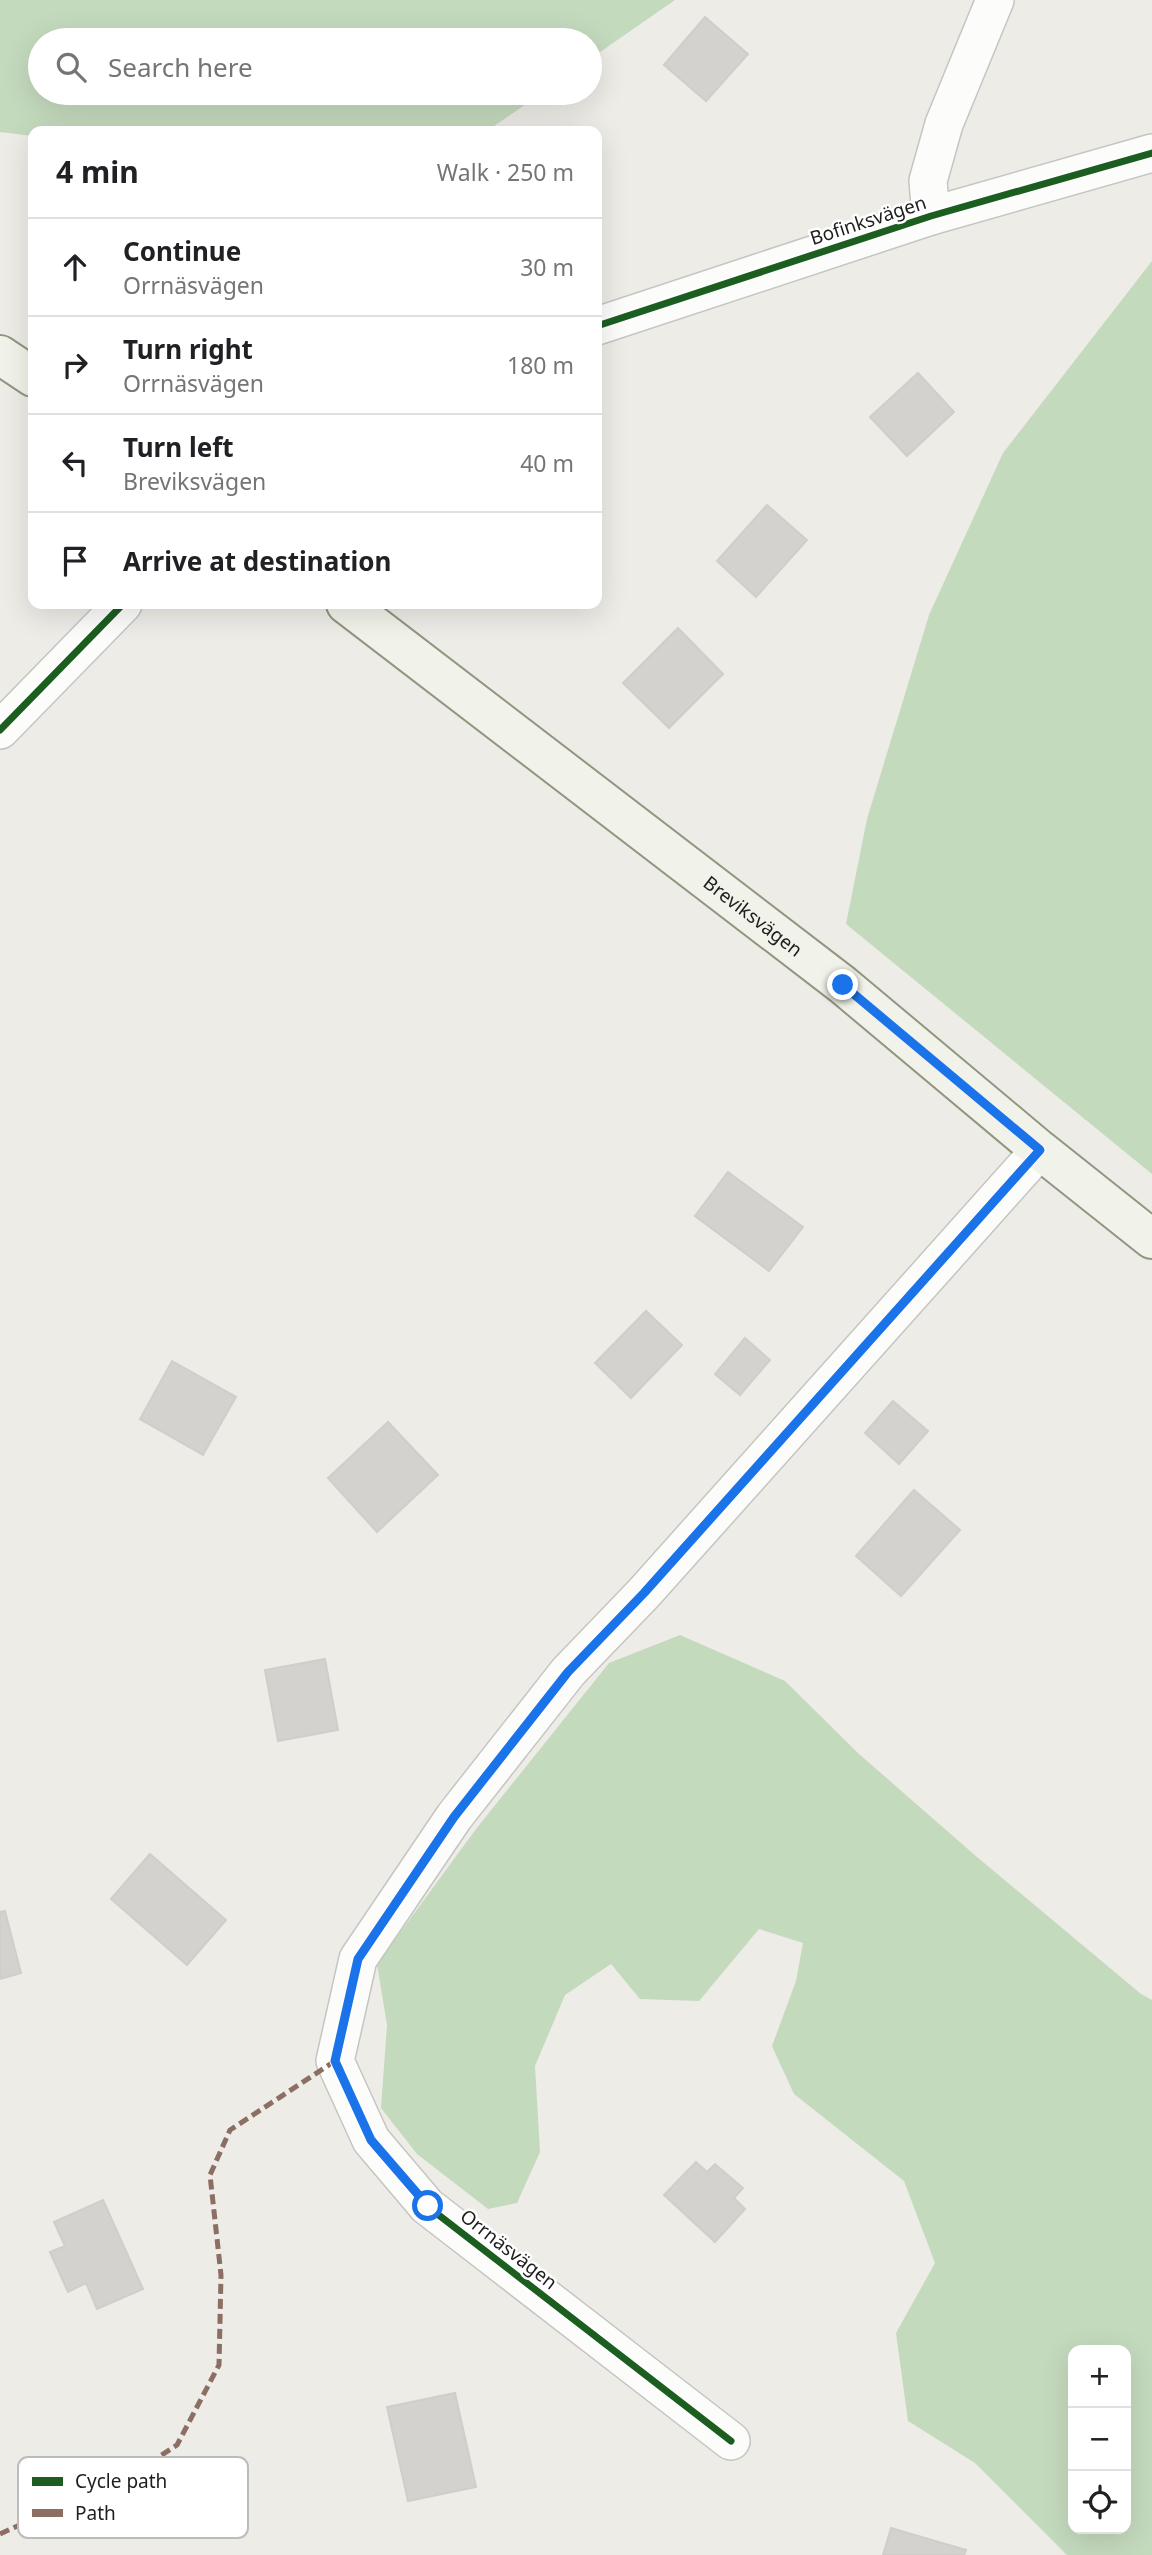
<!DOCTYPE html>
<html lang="en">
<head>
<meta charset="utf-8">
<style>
	:root { --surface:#fff; --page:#f6f6f6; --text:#202124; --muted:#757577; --line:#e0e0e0 }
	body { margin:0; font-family:"Noto Sans",sans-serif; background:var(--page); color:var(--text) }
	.controls { position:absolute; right:21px; bottom:21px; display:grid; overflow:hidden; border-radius:14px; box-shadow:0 7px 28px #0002 }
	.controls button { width:63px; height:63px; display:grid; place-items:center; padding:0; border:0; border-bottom:2px solid var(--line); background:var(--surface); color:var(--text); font:35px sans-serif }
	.stop { position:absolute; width:21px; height:21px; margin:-16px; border:5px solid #1a73e8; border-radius:50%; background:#fff }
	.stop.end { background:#1a73e8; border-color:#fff; box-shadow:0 2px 7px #0008 }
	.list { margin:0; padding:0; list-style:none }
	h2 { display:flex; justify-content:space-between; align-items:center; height:91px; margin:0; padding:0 28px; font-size:30px }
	h2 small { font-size:23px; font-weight:400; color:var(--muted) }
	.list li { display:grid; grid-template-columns:46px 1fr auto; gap:21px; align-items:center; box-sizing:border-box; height:98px; padding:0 28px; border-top:2px solid var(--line) }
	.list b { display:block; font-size:26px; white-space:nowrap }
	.list p { margin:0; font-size:23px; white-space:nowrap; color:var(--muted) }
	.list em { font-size:23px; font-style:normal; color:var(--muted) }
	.icon { flex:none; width:38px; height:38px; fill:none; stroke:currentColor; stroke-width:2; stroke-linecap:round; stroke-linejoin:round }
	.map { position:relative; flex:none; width:1152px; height:2555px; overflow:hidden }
	.search { position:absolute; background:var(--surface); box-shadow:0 7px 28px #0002; left:28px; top:28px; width:574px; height:77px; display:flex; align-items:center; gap:18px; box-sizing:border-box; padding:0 24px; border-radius:38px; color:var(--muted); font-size:26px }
	.panel { position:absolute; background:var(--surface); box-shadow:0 7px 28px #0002; left:28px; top:126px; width:574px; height:483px; border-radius:14px }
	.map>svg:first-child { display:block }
</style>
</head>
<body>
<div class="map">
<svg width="1152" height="2555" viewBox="0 0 1152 2555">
	<rect width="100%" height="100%" fill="#edece7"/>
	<g fill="#c4dabd" fill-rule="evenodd">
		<polygon points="0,0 675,0 590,59 590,40 40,40 40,93 542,93 487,131 33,131 33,136 0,132"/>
		<polygon points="1152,261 1152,1174 846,924 867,819 929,615 1003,453"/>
		<path d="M680,1635L785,1681L859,1754L977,1857L1141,1994L1152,2000V2555H1067L975,2463L908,2421L896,2333L935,2263L904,2181L794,2094L772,2046L796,1981L803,1943L759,1929L699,2001L640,1999L611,1964L565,1995L535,2066L540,2152L517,2203L488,2209L417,2154L381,2108L387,2025L377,1964L476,1829L609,1663ZM1073,2350H1126V2529H1073Z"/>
	</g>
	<g fill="#d3d2ce" stroke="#d0cec9" stroke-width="2">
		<polygon points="705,17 748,54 706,101 664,65"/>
		<polygon points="918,373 954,412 907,456 870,417"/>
		<polygon points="767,505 807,540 756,597 717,561"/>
		<polygon points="678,628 723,674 669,728 623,683"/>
		<polygon points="728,1172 803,1227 769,1271 695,1216"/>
		<polygon points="646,1311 682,1345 631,1398 595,1363"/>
		<polygon points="745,1338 770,1360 740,1395 715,1374"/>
		<polygon points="172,1361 236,1397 203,1455 140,1419"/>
		<polygon points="893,1401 928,1431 899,1464 865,1433"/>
		<polygon points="388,1422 438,1475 377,1532 328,1478"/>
		<polygon points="914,1490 960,1530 901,1596 856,1556"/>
		<polygon points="325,1659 338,1730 278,1741 265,1670"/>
		<polygon points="150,1854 226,1920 187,1965 111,1899"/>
		<polygon points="5,1911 21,1973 0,1979 0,1912"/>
		<polygon points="696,2162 707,2172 715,2164 743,2188 734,2198 745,2209 715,2242 664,2195"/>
		<polygon points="103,2200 143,2289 97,2309 86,2283 68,2292 50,2252 65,2246 54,2222"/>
		<polygon points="455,2393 476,2487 408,2501 387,2407"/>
		<polygon points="891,2528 966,2550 964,2555 883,2555"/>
	</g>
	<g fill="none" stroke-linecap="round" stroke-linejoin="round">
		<g stroke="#c5c5c3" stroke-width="40">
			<g id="minor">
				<polyline points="931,216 928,181 944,124 995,0"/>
				<polyline points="597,326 931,216 1152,153"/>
				<polyline points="0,730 123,604"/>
				<polyline points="731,2441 427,2206 371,2140 335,2061 358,1959 454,1817 568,1672 644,1593 1040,1150"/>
			</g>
		</g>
		<g stroke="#919680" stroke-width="42">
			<g id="secondary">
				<polyline points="0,355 33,377"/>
				<path id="s1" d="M346,604L843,985L1040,1150L1152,1239"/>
			</g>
		</g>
		<use href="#minor" stroke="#fcfcfb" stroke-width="37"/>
		<use href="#secondary" stroke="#f1f3ea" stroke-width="38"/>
		<polyline stroke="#8d6e63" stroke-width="5" stroke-dasharray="10 5" stroke-linecap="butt" points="0,2534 139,2470 177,2445 219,2365 221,2275 210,2175 230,2130 335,2061"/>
		<g stroke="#fff" stroke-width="11">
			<g id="cycleway">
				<polyline points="597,326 931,216 1152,153"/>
				<polyline points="0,730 123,604"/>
				<polyline points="731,2441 427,2206 371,2140 335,2061 358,1959 454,1817 568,1672 644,1593 1040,1150"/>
			</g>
		</g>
		<use href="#cycleway" stroke="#1b5e20" stroke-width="7"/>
	</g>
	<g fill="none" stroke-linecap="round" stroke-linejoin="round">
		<polyline stroke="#1a73e8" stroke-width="9" points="428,2206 371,2140 335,2061 358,1959 454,1817 568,1672 644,1593 1040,1150 843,985"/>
	</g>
	<g text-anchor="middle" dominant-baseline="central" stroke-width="5" stroke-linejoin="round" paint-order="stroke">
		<g font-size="19" fill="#1e1e1e" stroke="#fff">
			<text transform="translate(868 220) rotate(-18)">Bofinksvägen</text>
			<text stroke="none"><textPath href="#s1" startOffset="513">Breviksvägen</textPath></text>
			<text transform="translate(509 2249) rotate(38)">Orrnäsvägen</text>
		</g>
	</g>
	<rect x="18" y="2457" width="230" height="81" rx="10" fill="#fff" stroke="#bcbcbc" stroke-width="2"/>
	<rect x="32" y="2477" width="31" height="9" fill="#1b5e20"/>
	<rect x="32" y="2509" width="31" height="8" fill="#8d6e63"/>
	<g font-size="19" fill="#1e1e1e">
		<text x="75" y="2488">Cycle path</text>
		<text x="75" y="2520">Path</text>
	</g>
</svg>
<div class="controls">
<button>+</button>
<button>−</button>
<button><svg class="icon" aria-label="locate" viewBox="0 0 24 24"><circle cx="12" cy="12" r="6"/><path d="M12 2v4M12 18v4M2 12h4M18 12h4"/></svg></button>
</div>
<div class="stop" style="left:428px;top:2206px"></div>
<div class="stop end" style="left:843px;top:985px"></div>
<div class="search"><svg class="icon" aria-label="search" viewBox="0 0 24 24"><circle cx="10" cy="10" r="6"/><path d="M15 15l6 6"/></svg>Search here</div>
<section class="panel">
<h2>4 min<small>Walk · 250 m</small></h2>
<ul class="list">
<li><svg class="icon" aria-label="ahead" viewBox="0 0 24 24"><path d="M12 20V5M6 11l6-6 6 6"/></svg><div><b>Continue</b><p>Orrnäsvägen</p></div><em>30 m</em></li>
<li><svg class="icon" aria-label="right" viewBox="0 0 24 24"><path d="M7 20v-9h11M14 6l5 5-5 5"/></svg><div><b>Turn right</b><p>Orrnäsvägen</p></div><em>180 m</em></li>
<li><svg class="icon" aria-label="left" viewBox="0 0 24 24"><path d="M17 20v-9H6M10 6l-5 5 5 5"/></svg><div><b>Turn left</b><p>Breviksvägen</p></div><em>40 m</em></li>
<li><svg class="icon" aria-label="arrive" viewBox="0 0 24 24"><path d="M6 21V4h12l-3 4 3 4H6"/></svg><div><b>Arrive at destination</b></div></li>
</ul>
</section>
</div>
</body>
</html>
